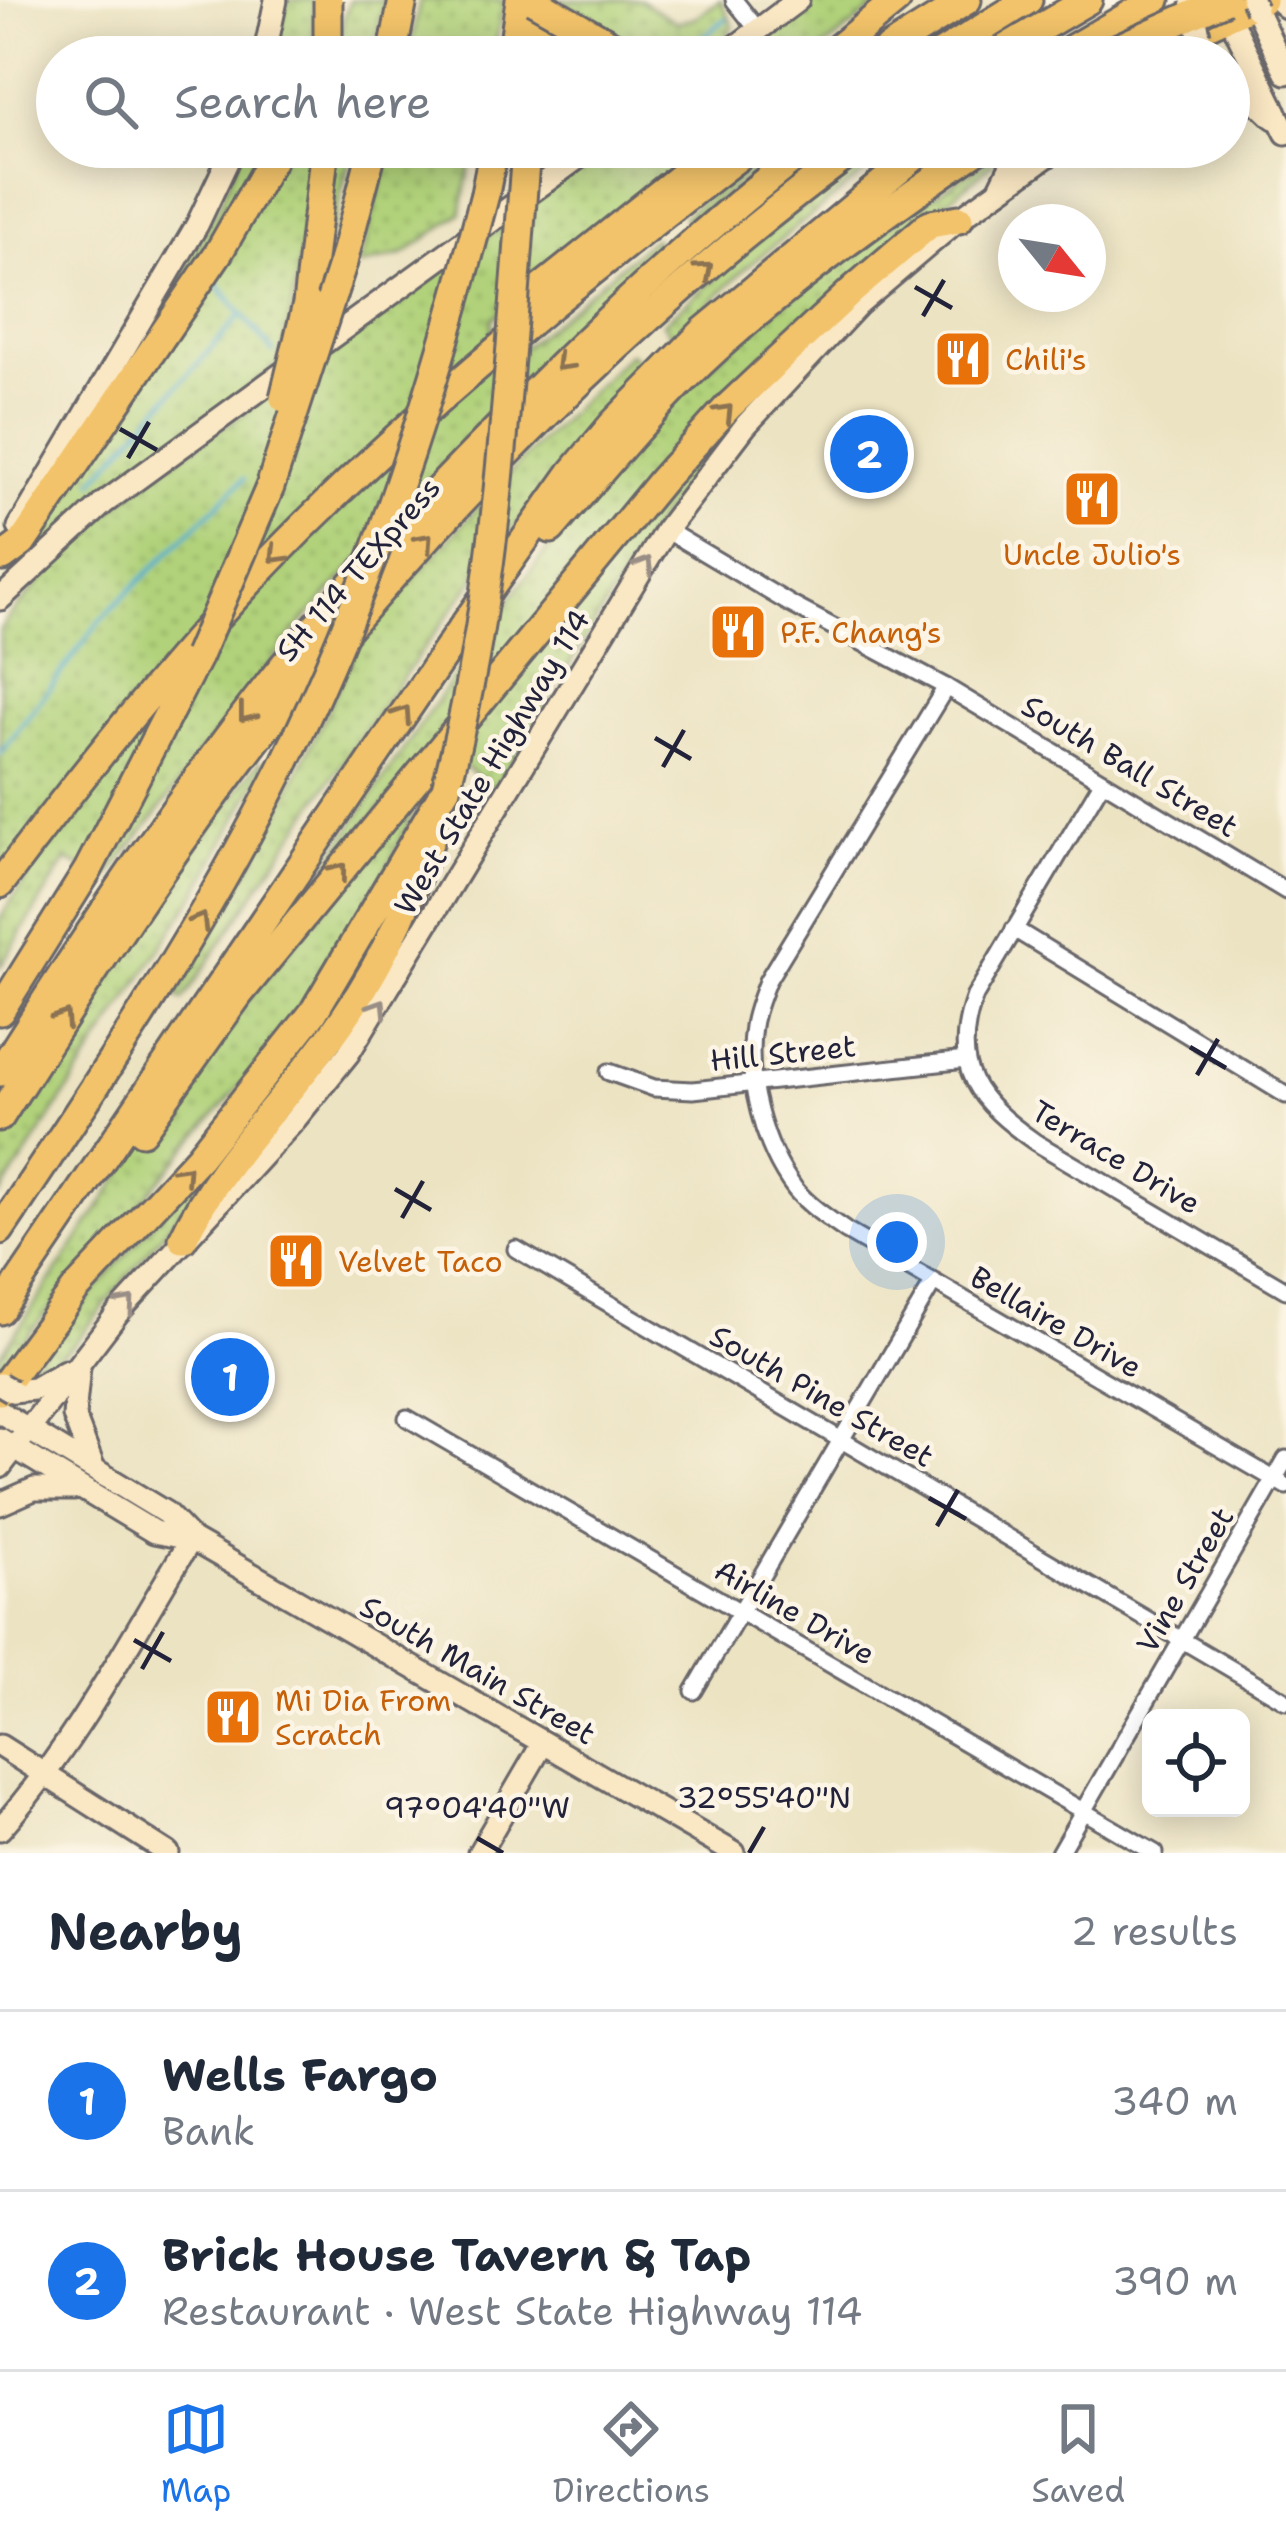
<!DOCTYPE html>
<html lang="en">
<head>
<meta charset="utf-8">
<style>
	:root { --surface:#fff; --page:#f2f2f3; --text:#1f2937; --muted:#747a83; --line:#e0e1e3; --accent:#1a73e8 }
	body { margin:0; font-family:"Shantell Sans",sans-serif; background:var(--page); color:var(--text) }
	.controls { position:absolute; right:36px; bottom:36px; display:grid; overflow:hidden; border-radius:18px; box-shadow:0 6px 30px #0003 }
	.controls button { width:108px; height:108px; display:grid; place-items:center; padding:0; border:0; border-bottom:3px solid var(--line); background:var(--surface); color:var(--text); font:60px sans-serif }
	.compass { position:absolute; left:998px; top:204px; width:108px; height:108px; border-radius:50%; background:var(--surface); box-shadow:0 6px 30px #0003; rotate:120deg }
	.you { position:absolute; left:897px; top:1242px; width:42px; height:42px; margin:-30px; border:9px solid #fff; border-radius:50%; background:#1a73e8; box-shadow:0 0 0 18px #1a73e833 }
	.badge { display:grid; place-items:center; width:78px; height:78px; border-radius:50%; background:var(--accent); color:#fff; font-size:39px; font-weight:700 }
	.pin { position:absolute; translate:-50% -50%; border:6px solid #fff; box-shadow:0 3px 12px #0006 }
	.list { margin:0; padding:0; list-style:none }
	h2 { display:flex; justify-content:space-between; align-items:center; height:156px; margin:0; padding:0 48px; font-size:51px }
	h2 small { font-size:39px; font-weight:400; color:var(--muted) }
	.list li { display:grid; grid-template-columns:78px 1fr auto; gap:36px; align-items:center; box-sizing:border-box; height:180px; padding:0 48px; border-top:3px solid var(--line) }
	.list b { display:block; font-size:45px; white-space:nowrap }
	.list p { margin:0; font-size:39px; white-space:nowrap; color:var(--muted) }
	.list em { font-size:39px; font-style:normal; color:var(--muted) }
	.icon { flex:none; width:66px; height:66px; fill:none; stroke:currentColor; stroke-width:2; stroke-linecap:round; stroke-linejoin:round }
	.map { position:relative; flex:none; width:1286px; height:1853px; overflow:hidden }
	.search { position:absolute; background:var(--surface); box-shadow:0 6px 30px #0003; left:36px; right:36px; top:36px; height:132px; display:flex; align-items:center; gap:30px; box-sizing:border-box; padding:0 42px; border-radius:66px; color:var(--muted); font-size:45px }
	.sheet { height:516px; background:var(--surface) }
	nav { display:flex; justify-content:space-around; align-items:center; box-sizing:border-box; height:168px; border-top:3px solid var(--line); background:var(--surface); font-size:33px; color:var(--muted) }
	nav a { display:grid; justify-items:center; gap:6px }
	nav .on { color:var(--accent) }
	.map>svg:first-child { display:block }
</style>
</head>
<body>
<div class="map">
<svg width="1286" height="1853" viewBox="0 0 1286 1853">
	<defs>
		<pattern id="grass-dots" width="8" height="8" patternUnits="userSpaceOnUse" patternTransform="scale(3)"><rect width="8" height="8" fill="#b1d27a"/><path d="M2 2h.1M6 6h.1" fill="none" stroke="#98b46a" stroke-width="1.8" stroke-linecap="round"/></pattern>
	</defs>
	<rect width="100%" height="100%" fill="#fcf5e5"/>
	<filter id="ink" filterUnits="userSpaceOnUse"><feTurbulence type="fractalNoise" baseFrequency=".00833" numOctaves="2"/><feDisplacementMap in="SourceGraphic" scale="24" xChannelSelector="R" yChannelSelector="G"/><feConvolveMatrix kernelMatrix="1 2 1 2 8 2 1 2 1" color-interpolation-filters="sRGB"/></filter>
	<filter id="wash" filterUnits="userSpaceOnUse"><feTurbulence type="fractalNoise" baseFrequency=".004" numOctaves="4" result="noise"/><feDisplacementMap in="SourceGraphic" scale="48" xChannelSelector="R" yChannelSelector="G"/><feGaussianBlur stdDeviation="2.7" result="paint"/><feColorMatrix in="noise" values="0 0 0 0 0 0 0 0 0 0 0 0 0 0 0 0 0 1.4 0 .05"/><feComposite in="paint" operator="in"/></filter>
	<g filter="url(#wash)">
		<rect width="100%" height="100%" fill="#ece3c2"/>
		<g fill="url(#grass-dots)" stroke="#6a7a5a" stroke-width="3">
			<polygon points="288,0 314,0 312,57 273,57"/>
			<polygon points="350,0 384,0 373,57 337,57 338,37"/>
			<polygon points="420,0 504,0 493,57 409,57"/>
			<path d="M558,0H640L678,23L696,17L721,0L733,26C698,98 603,26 558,0Z"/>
			<polygon points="810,0 885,0 812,57 731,57"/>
			<polygon points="548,23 608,57 545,57"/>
			<polygon points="243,147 268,147 145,346 139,342 218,209"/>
			<path d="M286,147H316C304,219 298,292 280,363L9,578Z"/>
			<polygon points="333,147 353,147 327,247 322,246"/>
			<polygon points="391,147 474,147 461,213 404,254 359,266"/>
			<polygon points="606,147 702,147 492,319 494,372 654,238 661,249 477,430 293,633 107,879 66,860 0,967 0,918 39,860 0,875 0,629 10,616 77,540 155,474 336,350"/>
			<polygon points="774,147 786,147 688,223 683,216"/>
			<polygon points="884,147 897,147 747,267 674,338 663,323 756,242"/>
			<path d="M991,158L994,162L833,297L307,892C429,713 545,530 699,377C787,292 889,225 991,158Z"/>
			<path d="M630,353L645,370C471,565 328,783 183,1000L177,996L270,831L366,628L525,457Z"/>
			<polygon points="714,433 718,437 655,524 495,788 445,753"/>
			<polygon points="260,761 265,766 199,889 0,1195 0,1141 196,844"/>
			<polygon points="408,806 415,808 385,873 311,1002 0,1368 0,1356 198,1061"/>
			<polygon points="278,1078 284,1082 74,1344 34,1375 29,1367"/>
		</g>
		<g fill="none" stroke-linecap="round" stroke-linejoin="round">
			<g stroke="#52add0" stroke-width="4.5">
				<polyline points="678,57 726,19"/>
				<polyline points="540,166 564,147"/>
				<polyline points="217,284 273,352"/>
				<polyline points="94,481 240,316"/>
				<polyline points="0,754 103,617 244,479"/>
			</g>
		</g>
	</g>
	<g filter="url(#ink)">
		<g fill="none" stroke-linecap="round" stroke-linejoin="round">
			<g stroke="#69666a" stroke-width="21">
				<g id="street">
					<polyline points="734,0 758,30"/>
					<polyline points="666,530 792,605 946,687 1286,891"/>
					<path d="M946,687L767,981C762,995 755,1011 753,1026C745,1078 763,1147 795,1189C809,1206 829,1219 846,1231L1286,1486"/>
					<path d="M1102,782L975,996C948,1068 978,1102 1035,1142L1286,1290"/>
					<polyline points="1014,929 1286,1095"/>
					<polyline points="609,1072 654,1088 693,1090 966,1060"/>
					<polyline points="516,1249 1286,1701"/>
					<polyline points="407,1418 1155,1853"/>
					<polyline points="694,1691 933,1283"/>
					<polyline points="1059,1853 1286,1459"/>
				</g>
			</g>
			<g stroke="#69666a" stroke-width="27">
				<g id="secondary">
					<polyline points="1278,0 1286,7"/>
					<polyline points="1256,9 1286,73"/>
					<polyline points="1232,22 1286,133"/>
					<polyline points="264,57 276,0"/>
					<polyline points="722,57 798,0"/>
					<polyline points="1178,57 1190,51 1199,35"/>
					<polyline points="1229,90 1259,104 1274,118"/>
					<polyline points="1000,188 1017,153 1025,147"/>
					<polyline points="19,527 197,225 234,147"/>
					<polyline points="0,599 104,503 593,147"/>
					<polyline points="79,1367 74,1416 94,1469"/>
					<polyline points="12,1391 34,1389 65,1371"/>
					<polyline points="0,1412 166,1513 191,1539 734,1853"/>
					<polyline points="0,1439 154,1532 190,1539"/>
					<polyline points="0,1467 117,1314 293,1122 348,1054 666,530 746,425 858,305 959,219 1060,147"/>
					<polyline points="0,1504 34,1489 74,1489"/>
					<polyline points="0,1746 168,1853"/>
					<path d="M0,1829C78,1741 130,1639 191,1539"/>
					<polyline points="479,1853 543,1743"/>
				</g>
			</g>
			<g stroke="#69666a" stroke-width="33">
				<g id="highway">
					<polyline points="392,57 403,0"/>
					<polyline points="512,57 520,0"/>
					<polyline points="534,57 539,0"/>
					<polyline points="827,57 897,0"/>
					<polyline points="876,57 967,0"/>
					<polyline points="936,57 1028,0"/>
					<polyline points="991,57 1088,0"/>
					<polyline points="1058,57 1156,0"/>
					<polyline points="1137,57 1262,0"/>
					<polyline points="485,194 494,147"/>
					<polyline points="343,262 373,147"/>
					<polyline points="307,304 325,147"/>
					<polyline points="523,326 540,289 718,147"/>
					<path d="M551,529C605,467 657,402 718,347C800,274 890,209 981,147"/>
					<polyline points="3,557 22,543 219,252 279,147"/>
					<path d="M0,884C99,751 206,620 326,504C458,376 605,259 751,147"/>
					<polyline points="0,1011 88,870 198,656"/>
					<path d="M0,1072C92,926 188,783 297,649C370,559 450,476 531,395C619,307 710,222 809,147"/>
					<path d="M0,1117C98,964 196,809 313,669C473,476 656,296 858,147"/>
					<polyline points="142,1131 239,994 662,480 728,407 854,289 930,224 959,219"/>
					<path d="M0,1230C102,1077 204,926 286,760"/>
					<path d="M183,1239C216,1168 272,1114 319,1052C372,985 407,913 433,831"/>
					<polyline points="0,1310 455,638 572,473 613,424 704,331 926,147"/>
					<polyline points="0,1391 76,1289 199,1157 313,1013 446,788"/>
				</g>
			</g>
			<use href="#street" stroke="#fff" stroke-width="15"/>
			<use href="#secondary" stroke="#fae7c3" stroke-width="21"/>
			<use href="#highway" stroke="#f2c36a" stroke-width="27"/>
			<g stroke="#69666a" stroke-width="27" stroke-linecap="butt">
				<g id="secondary-bridge">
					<polyline points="1192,0 1199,35"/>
					<polyline points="1252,0 1256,9"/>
					<polyline points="0,1384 12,1391"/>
				</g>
			</g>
			<g stroke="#69666a" stroke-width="33" stroke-linecap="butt">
				<g id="highway-bridge">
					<polyline points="533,0 633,57"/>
					<polyline points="328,57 328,0"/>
					<polyline points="1098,57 1225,0"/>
					<polyline points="284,398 307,304"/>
					<polyline points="198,656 270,487 343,262"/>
					<path d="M286,760C375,579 434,389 485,194"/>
					<path d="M446,788C500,584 508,373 525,163"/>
				</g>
			</g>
			<use href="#secondary-bridge" stroke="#fae7c3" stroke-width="21"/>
			<use href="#highway-bridge" stroke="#f2c36a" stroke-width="27"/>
		</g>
		<defs><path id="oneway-chevron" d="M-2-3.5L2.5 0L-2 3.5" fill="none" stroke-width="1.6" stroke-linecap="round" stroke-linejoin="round" transform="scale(3)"/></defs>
		<g stroke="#8a7252">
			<use href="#oneway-chevron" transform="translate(705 270) rotate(-41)"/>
			<use href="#oneway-chevron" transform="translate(563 363) rotate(135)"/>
			<use href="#oneway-chevron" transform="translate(725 412) rotate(-46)"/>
			<use href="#oneway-chevron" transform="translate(425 541) rotate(-48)"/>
			<use href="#oneway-chevron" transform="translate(277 555) rotate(135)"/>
			<use href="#oneway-chevron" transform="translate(246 714) rotate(128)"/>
			<use href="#oneway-chevron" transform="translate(403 714) rotate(-56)"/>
			<use href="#oneway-chevron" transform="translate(339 871) rotate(-51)"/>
			<use href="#oneway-chevron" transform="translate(200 921) rotate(-59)"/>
			<use href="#oneway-chevron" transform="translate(63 1018) rotate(-57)"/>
			<use href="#oneway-chevron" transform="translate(184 1173) rotate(-47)"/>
		</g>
		<g stroke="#998e86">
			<use href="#oneway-chevron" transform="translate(645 565) rotate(-59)"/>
			<use href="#oneway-chevron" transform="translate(379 1007) rotate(-58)"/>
			<use href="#oneway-chevron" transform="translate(127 1304) rotate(-49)"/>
		</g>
	</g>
	<path fill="none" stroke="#22223b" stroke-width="4.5" d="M915,287L952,308M923,316L944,280M120,429L157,450M128,458L149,422M655,738L691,759M663,767L684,730M1190,1047L1226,1068M1197,1075L1218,1039M395,1189L431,1210M402,1218L423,1181M929,1498L966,1519M937,1526L958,1490M134,1640L171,1661M142,1669L163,1632M477,1838L503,1853M749,1853L764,1827"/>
	<defs>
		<g id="restaurant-square" transform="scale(3)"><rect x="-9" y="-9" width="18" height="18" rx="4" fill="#e8710a" stroke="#fcf5e5"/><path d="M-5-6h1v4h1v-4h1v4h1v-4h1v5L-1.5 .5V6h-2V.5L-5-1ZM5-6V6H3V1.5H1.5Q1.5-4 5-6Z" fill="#fff"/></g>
	</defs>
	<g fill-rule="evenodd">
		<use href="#restaurant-square" x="963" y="359"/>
		<use href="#restaurant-square" x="1092" y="499"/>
		<use href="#restaurant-square" x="738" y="632"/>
		<use href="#restaurant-square" x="296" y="1261"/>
		<use href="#restaurant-square" x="233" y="1717"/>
	</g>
	<g text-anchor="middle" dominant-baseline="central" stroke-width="9" stroke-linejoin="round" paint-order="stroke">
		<g font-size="30" fill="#c56008" stroke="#fcf5e5" text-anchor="start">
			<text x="1005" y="359">Chili's</text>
			<text x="1092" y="554" text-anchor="middle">Uncle Julio's</text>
			<text x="780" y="632">P.F. Chang's</text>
			<text x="338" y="1261">Velvet Taco</text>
			<text x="275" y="1700">Mi Dia From<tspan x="275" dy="34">Scratch</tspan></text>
		</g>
		<g font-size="30" fill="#22223b" stroke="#fcf5e5">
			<text transform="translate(358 569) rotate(-49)">SH 114 TEXpress</text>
			<text transform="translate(492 762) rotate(-59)">West State Highway 114</text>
			<text transform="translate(1130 766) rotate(31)">South Ball Street</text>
			<text transform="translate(783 1053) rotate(-6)">Hill Street</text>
			<text transform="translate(1116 1157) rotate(31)">Terrace Drive</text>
			<text transform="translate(1056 1322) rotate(30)">Bellaire Drive</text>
			<text transform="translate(822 1396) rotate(30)">South Pine Street</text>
			<text transform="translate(1185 1580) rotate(-60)">Vine Street</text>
			<text transform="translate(795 1612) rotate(30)">Airline Drive</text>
			<text transform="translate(478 1670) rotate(30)">South Main Street</text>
		</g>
	</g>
	<g font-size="30" text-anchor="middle" fill="#22223b" stroke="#fcf5e5" stroke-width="9" stroke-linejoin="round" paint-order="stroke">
		<text x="764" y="1808">32°55'40"N</text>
		<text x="477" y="1818">97°04'40"W</text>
	</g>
</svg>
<div class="controls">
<button><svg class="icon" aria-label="locate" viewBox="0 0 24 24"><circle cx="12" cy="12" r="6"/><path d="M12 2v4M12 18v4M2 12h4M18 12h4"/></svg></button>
</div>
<svg class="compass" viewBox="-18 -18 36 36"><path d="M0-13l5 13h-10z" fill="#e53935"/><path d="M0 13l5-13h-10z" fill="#747a83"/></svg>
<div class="you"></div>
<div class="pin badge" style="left:230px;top:1377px">1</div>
<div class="pin badge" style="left:869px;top:454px">2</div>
<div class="search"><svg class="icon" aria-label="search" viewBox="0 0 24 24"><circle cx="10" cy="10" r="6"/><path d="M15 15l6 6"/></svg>Search here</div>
</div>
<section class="sheet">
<h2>Nearby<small>2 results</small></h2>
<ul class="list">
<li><span class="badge">1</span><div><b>Wells Fargo</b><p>Bank</p></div><em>340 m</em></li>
<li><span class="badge">2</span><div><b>Brick House Tavern &amp; Tap</b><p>Restaurant · West State Highway 114</p></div><em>390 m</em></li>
</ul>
</section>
<nav>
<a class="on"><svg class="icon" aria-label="map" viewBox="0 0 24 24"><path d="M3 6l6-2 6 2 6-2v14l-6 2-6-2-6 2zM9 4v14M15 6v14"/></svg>Map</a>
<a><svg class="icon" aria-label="directions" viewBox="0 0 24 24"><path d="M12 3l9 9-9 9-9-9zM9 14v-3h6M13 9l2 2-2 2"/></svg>Directions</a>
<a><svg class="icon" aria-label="saved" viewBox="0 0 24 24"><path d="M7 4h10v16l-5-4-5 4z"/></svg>Saved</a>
</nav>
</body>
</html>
